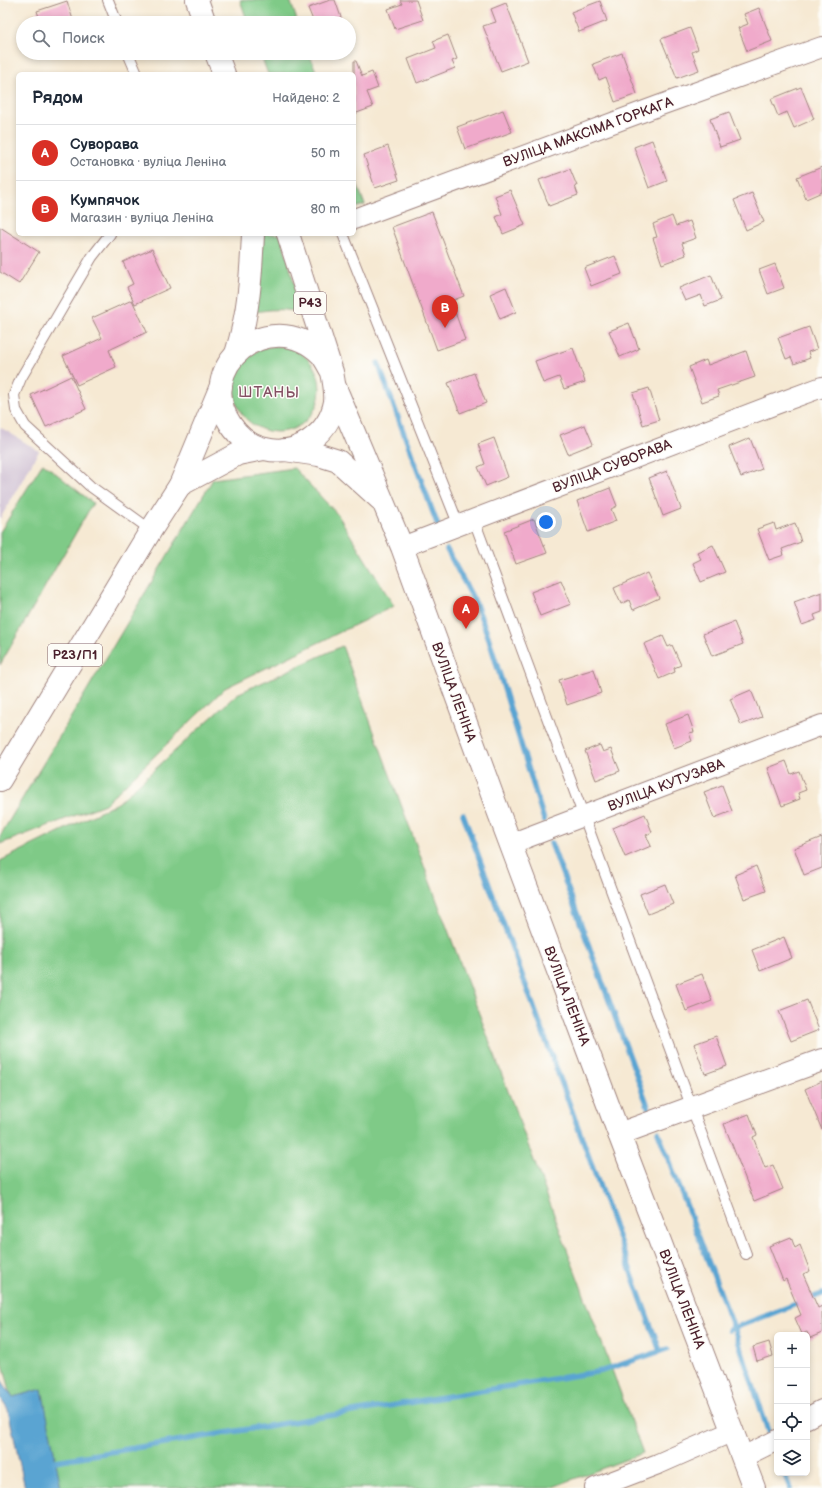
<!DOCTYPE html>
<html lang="ru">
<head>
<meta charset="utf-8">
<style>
	:root { --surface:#fff; --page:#f2f2f3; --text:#1f2937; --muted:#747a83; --line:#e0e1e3; --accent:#d93025 }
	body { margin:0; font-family:"Balsamiq Sans",sans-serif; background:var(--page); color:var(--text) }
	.controls { position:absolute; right:12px; bottom:12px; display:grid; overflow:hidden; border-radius:6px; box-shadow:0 2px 6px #0003 }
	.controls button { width:36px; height:36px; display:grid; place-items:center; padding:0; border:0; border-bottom:1px solid var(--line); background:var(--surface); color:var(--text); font:20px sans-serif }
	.you { position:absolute; left:546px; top:522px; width:14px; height:14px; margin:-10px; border:3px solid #fff; border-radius:50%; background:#1a73e8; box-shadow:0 0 0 6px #1a73e833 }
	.badge { display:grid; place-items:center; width:26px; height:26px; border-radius:50%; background:var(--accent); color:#fff; font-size:13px; font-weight:700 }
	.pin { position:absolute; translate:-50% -33px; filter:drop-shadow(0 1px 2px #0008) }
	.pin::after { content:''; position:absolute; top:21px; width:14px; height:12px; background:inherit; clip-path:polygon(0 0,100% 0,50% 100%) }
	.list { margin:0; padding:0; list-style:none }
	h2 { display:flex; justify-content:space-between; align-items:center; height:52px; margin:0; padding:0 16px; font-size:17px }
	h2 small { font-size:13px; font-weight:400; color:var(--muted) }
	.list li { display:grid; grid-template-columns:26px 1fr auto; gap:12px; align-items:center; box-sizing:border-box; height:56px; padding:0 16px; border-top:1px solid var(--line) }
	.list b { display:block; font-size:15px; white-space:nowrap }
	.list p { margin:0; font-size:13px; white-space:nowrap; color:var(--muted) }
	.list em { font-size:13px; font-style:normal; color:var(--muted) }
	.icon { flex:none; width:22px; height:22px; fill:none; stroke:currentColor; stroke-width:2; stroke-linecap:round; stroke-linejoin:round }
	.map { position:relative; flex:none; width:822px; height:1488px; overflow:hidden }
	.search { position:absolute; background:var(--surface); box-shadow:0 2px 6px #0003; left:16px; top:16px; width:340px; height:44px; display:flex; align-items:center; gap:10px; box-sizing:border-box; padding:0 14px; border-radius:22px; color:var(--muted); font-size:15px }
	.panel { position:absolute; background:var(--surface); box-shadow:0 2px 6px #0003; left:16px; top:72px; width:340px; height:164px; border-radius:6px }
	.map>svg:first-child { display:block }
</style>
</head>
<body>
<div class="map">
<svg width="822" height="1488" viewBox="0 0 822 1488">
	<rect width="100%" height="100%" fill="#fdfcf7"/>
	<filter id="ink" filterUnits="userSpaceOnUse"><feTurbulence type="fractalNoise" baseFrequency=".025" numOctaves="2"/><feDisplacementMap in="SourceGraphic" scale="8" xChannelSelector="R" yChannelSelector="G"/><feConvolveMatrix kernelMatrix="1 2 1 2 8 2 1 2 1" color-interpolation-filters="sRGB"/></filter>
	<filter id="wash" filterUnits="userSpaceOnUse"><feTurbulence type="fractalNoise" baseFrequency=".012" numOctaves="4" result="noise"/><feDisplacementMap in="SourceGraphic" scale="16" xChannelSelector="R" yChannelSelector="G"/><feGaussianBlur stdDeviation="0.9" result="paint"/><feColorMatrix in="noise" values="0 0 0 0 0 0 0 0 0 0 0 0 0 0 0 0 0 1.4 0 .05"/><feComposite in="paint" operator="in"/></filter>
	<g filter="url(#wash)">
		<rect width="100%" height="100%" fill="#f6e9d3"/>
		<polygon fill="#cdbed2" points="0,427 39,451 0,519"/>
		<g fill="#7fca87" stroke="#647459">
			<polygon points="240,0 290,0 298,23 248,23"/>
			<polygon points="260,53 309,53 317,74 268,74"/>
			<polygon points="354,176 365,205 354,208"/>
			<path d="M264,234H281L302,313C284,308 269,309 251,313Z"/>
			<circle cx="277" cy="389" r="43"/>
			<polygon points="43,463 93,503 0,665 0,532"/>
			<polygon points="294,468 338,515 394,606 225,688 105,804 0,844 0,836 213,479"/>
			<polygon points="342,646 643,1453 550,1488 36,1488 0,1353 0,861 118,803 237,694"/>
		</g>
		<polygon fill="#5aa4d2" stroke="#52627e" points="0,1378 13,1397 42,1389 61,1488 25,1488 8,1410 0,1398"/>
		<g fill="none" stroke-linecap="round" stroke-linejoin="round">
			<g stroke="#5aa4d2" stroke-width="5.5">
				<polyline points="378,363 438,526"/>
				<polyline points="447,550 476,604 488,636 544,820"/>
				<polyline points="463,814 660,1351"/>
				<polyline points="551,843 649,1109"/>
				<polyline points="658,1132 734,1328 769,1434"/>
				<polyline points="729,1330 822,1294"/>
				<polyline points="49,1462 602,1371 667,1349"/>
				<polyline points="784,1473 790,1488"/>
			</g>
		</g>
		<g id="blocks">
			<g fill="#f0aacb">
				<polygon points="330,0 335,0 343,23 314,23 308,8"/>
				<polygon points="400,0 416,0 423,20 395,29 388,9 402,4"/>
				<polygon points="67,1 74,23 41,23 37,11"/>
				<polygon points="600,1 607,21 579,32 571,12"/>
				<polygon points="506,3 528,61 501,71 483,26 496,22 491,9"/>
				<polygon points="759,8 772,41 747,51 738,28 748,24 744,14"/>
				<polygon points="690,28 698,49 692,52 699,70 677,78 661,39"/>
				<polygon points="448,35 457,59 452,61 455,68 417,83 408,59 436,48 433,41"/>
				<polygon points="622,53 637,94 615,102 606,77 599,80 593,64"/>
				<polygon points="354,61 356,61 362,76 372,72 378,88 367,92 373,107 354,114"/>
				<polygon points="801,87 814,119 794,128 787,112 778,116 771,99"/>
				<polygon points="503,110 512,132 465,149 457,127"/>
				<polygon points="729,112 740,140 720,147 710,119"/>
				<polygon points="652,140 667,181 649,188 634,147"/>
				<polygon points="388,146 399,180 375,188 364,155"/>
				<polygon points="822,167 822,192 806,199 797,177"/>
				<polygon points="570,169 577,186 575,186 578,195 549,206 539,180"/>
				<polygon points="510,190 525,225 503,234 496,217 502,214 495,196"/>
				<polygon points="752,193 764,222 746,230 734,200"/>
				<polygon points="432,212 464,296 451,301 465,340 437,350 392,227"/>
				<polygon points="672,216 676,226 690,221 696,238 682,243 686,255 662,264 653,238 657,237 653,224"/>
				<polygon points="0,227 39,252 19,284 0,272"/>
				<polygon points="152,249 170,288 135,304 127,287 133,284 123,262"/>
				<polygon points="615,256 622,274 591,286 584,268"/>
				<polygon points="775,264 784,288 768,294 759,270"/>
				<polygon points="711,275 721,300 705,306 701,295 685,301 679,288"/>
				<polygon points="506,287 516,312 500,319 490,294"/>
				<polygon points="132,300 147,332 109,350 116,367 77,385 63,356 102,338 92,318"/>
				<polygon points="629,323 639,349 620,357 609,331"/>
				<polygon points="809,327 817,349 808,352 810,358 794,364 791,357 786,359 778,338"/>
				<polygon points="573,348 585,382 564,389 559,377 543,383 535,361"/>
				<polygon points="746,351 755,377 717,390 719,396 702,402 689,367 706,360 708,365"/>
				<polygon points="474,373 486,403 460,413 448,383"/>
				<polygon points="71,376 86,409 46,427 31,395"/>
				<polygon points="649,388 659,420 643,425 633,393"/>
				<polygon points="585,425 593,444 568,454 560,435"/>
				<polygon points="494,438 508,477 486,486 478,467 485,464 478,444"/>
				<polygon points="750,438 762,469 741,477 729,447"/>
				<polygon points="667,471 681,509 663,516 649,478"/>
				<polygon points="610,488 617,506 611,509 616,521 588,532 577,501"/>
				<polygon points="534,519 547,553 516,564 504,531"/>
				<polygon points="774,523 776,530 795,523 801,542 782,549 784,555 769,560 757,529"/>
				<polygon points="713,545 725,572 701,582 693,563 701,559 697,552"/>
				<polygon points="647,573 659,598 633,610 629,600 621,604 614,588"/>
				<polygon points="561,580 571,604 540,616 531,592"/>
				<polygon points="822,592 822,612 814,615 816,620 802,625 794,602"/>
				<polygon points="734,622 743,644 712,656 703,634"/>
				<polygon points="663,636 668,647 672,645 681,665 674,668 675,672 659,679 644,644"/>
				<polygon points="594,669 601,693 567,705 559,680"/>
				<polygon points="751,690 762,717 741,725 730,699"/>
				<polygon points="688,715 694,732 689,733 692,741 674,748 665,724"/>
				<polygon points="600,745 603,752 611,749 620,771 596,780 585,751"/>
				<polygon points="786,761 791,774 799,771 806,790 798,793 800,799 782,806 768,768"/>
				<polygon points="722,785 732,811 714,818 704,792"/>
				<polygon points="645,814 652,832 646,835 651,846 625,857 613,828"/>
				<polygon points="822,837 822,868 804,875 794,848"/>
				<polygon points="756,866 766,891 744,899 735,875"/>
				<polygon points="665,884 673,904 648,914 640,894"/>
				<polygon points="784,937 792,958 760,971 752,950"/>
				<polygon points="702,974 712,1001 686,1011 676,984"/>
				<polygon points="807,1000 819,1030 791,1041 779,1011"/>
				<polygon points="716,1036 727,1066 705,1074 694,1044"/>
				<polygon points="822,1081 822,1130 805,1089"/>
				<polygon points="749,1114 757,1135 753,1137 765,1168 773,1165 783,1189 754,1201 724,1124"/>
				<polygon points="791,1237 795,1248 800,1245 810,1271 803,1274 818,1308 822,1306 822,1333 810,1338 807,1332 802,1334 795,1318 801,1315 786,1279 783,1281 769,1246"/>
				<polygon points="769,1342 773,1356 757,1361 753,1347"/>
			</g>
		</g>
	</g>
	<g filter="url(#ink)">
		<use href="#blocks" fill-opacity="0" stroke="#a0847f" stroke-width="1"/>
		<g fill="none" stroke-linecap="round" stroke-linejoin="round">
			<g stroke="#a0847f" stroke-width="12">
				<g id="service">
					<polyline points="108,0 117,23"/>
					<polyline points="128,53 137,74"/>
					<polyline points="110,234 92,257 21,378 14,395 16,410 25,426 90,486 151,530"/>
					<polyline points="343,234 459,526"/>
					<polyline points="474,520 746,1254"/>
				</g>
			</g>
			<g stroke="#a0847f" stroke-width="22">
				<g id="minor">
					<polyline points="354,219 658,106 822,47"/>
					<polyline points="402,547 776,404 822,387"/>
					<polyline points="510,844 822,725"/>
					<polyline points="807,1418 822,1410"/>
					<polyline points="743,1457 777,1440"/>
					<polyline points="595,1488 658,1464 733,1431"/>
				</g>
			</g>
			<g stroke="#a0847f" stroke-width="24">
				<polyline id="tertiary" points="619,1134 822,1060"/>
			</g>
			<g stroke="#a0847f" stroke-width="24">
				<g id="secondary">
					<polyline points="335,387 402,547 494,800 619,1134 754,1488"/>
					<polyline points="285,450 319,455 338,461 380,499"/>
				</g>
			</g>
			<g stroke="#a0847f" stroke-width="24">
				<g id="primary">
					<polyline points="197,0 205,23"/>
					<polyline points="216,53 224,74"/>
					<path d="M288,234L332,372C334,382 336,392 335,402C329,434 297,457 265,449C251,446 239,437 231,425C192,367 269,304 321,354C325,359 329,367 332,372"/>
					<path d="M236,354C249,312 251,277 253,234"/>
					<polyline points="180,485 238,454 264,449"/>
					<polyline points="0,780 151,530 180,485 221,386"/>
				</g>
			</g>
			<use href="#service" stroke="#fff" stroke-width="10"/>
			<use href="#minor" stroke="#fff" stroke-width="20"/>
			<use href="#tertiary" stroke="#fff" stroke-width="22"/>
			<use href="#secondary" stroke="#fff" stroke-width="22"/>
			<use href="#primary" stroke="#fff" stroke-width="22"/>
		</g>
	</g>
	<g text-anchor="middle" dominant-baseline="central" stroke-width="3" stroke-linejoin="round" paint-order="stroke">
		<g fill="#fdfcf7" stroke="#806168" stroke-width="1">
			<rect x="294" y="292" width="32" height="22" rx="3"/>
			<rect x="48" y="644" width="54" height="22" rx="3"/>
		</g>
		<g font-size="13" font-weight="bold" fill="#4a1f2b">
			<text x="310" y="303">Р43</text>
			<text x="75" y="655">Р23/П1</text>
		</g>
		<g font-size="14" fill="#4a1f2b" stroke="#fdfcf7">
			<text transform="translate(588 132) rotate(-20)">ВУЛІЦА МАКСІМА ГОРКАГА</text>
			<text transform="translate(612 466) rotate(-21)">ВУЛІЦА СУВОРАВА</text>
			<text transform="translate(454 692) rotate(70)">ВУЛІЦА ЛЕНІНА</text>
			<text transform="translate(666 785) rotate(-21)">ВУЛІЦА КУТУЗАВА</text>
			<text transform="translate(567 996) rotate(69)">ВУЛІЦА ЛЕНІНА</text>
			<text transform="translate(682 1299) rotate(69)">ВУЛІЦА ЛЕНІНА</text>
		</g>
		<g font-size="15" letter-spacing="1" fill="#845063" stroke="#fdfcf7">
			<text x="269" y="392">ШТАНЫ</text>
		</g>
	</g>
</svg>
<div class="controls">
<button>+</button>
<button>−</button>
<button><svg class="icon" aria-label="locate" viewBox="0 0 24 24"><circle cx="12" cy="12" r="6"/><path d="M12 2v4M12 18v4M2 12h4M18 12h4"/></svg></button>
<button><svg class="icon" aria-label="layers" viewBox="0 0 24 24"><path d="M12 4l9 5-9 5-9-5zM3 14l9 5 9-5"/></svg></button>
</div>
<div class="you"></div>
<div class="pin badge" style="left:466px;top:629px">A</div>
<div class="pin badge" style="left:445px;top:328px">B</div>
<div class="search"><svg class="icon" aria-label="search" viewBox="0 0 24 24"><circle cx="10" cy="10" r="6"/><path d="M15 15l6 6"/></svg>Поиск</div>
<section class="panel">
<h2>Рядом<small>Найдено: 2</small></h2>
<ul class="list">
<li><span class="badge">A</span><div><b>Суворава</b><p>Остановка · вуліца Леніна</p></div><em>50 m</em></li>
<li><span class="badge">B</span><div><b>Кумпячок</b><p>Магазин · вуліца Леніна</p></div><em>80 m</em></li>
</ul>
</section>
</div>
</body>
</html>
